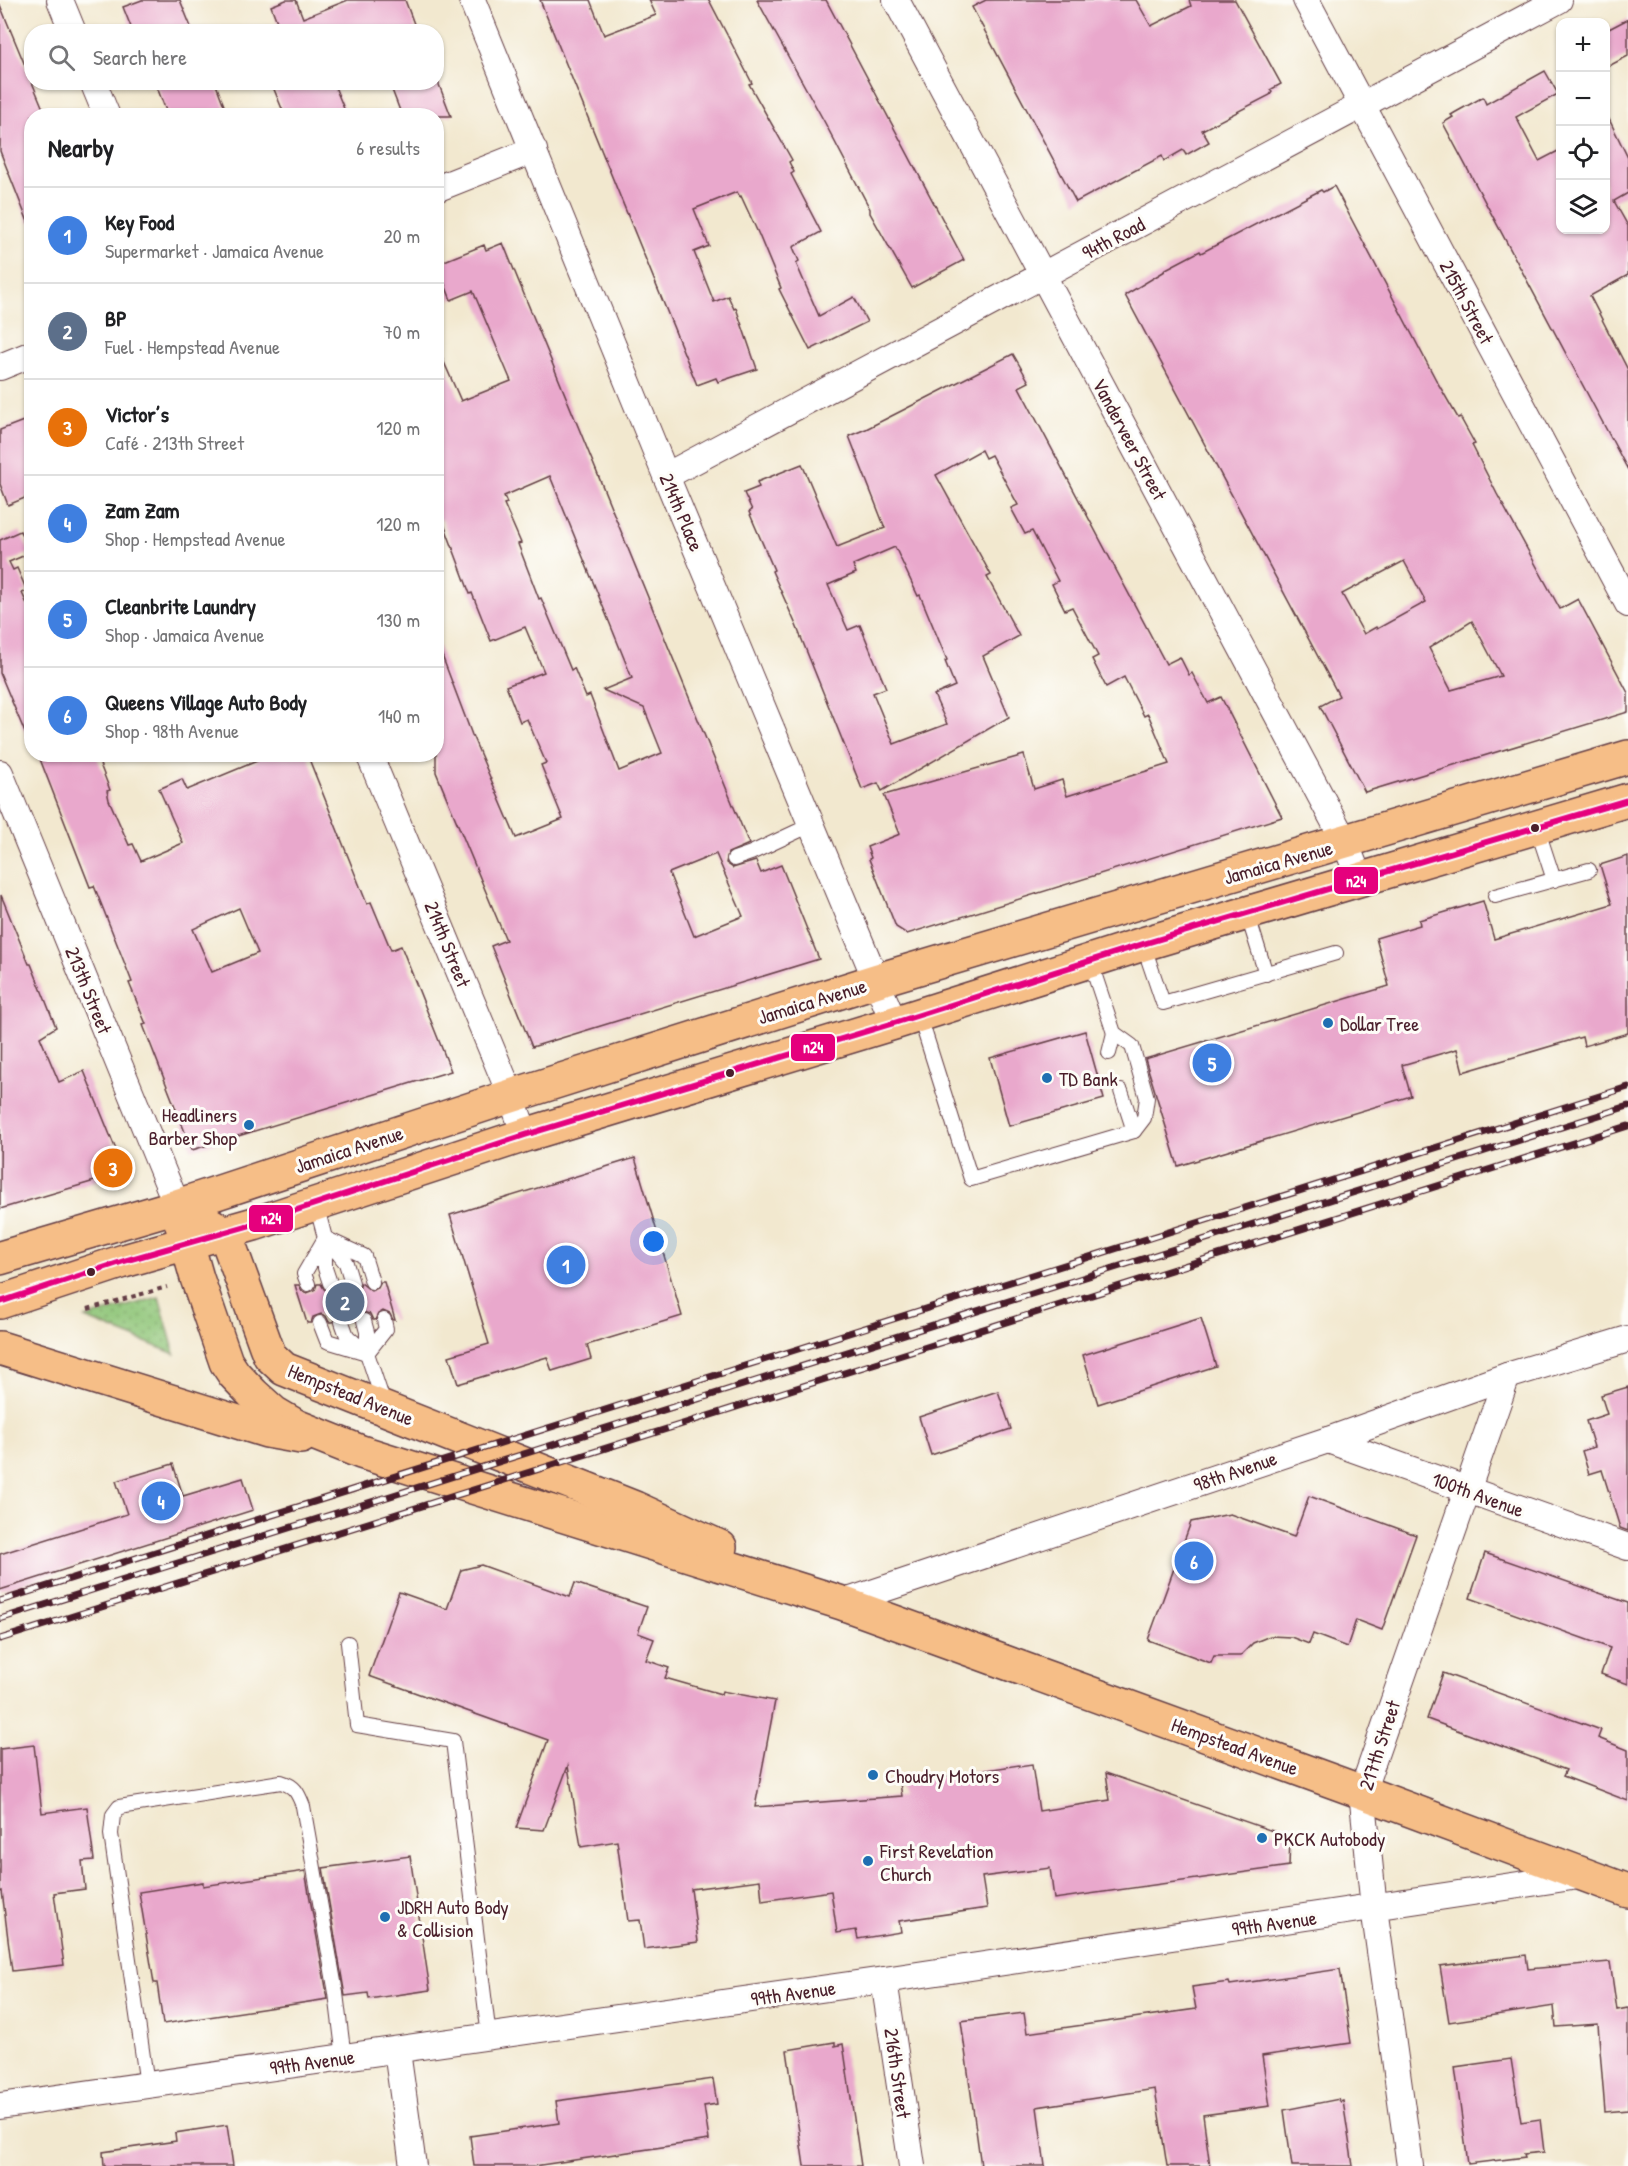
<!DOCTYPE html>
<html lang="en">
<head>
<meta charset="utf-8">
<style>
	:root { --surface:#fff; --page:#f6f6f6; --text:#202124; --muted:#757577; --line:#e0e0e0; --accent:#1f6fb2 }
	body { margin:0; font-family:"Patrick Hand",sans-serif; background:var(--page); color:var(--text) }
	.controls { position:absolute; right:18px; top:18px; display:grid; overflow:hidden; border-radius:12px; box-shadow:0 2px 4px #0004 }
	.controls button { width:54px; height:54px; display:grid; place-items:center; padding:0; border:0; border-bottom:2px solid var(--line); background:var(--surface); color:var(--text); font:30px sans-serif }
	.you { position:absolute; left:654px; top:1242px; width:21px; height:21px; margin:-15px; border:4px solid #fff; border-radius:50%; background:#1a73e8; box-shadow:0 0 0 9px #1a73e833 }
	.badge { display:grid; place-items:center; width:39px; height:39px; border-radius:50%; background:var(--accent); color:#fff; font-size:20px; font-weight:700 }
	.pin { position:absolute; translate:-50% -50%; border:3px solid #fff; box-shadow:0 2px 6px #0006 }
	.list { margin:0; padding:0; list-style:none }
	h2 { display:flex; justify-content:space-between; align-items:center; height:78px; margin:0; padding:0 24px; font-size:26px }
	h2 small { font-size:20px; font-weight:400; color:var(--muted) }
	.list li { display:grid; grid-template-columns:39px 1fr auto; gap:18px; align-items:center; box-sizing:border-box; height:96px; padding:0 24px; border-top:2px solid var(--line) }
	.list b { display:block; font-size:22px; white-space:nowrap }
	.list p { margin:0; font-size:20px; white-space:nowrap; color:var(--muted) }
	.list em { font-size:20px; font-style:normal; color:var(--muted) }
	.icon { flex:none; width:33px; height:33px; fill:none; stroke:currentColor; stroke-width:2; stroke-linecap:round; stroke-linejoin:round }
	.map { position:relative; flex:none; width:1628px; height:2166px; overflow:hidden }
	.search { position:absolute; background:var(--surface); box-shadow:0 2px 4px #0004; left:24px; top:24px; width:420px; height:66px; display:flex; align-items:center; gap:15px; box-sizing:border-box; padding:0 21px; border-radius:24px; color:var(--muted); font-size:22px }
	.panel { position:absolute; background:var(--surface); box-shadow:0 2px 4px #0004; left:24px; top:108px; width:420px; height:654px; border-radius:24px }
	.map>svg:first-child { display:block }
</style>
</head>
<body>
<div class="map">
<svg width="1628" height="2166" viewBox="0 0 1628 2166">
	<defs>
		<pattern id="green-dots" width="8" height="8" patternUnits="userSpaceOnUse" patternTransform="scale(1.5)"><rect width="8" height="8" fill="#90c679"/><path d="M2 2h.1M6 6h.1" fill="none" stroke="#78a063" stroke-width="1.8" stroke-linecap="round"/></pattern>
	</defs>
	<rect width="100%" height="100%" fill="#fdfcf7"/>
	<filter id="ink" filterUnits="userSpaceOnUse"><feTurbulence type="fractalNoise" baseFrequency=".0167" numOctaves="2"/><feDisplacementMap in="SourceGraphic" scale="12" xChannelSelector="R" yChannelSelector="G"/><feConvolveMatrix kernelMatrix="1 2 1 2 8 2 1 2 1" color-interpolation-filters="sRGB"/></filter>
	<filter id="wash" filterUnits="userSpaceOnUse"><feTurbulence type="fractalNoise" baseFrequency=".008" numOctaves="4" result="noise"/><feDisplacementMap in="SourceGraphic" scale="24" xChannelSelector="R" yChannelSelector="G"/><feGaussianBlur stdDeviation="1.35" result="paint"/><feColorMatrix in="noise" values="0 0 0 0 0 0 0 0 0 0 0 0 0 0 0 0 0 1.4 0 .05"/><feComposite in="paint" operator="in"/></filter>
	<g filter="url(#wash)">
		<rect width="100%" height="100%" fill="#f2e8cf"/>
		<polygon fill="url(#green-dots)" stroke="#6d7252" stroke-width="1.5" points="159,1297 175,1354 85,1318"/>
		<g id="blocks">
			<g fill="#e9a8cc" fill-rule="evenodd">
				<polygon points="142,0 180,0 193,32 133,32 123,7"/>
				<polygon points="286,0 296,0 303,18 348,0 405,0 417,32 272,32 279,27 271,6"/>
				<polygon points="540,0 590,0 604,35 656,15 649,0 709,0 752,83 749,84 792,160 789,162 794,172 791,174 821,232 793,247 799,261 796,263 819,316 854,297 867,322 810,350 779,289 781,288 759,235 741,196 740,197 737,192 694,209 709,246 694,252 714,302 728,296 734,309 736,308 757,369 718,382 716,378 697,385"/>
				<polygon points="757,0 826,0 964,260 912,288 870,213 870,209 825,123"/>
				<polygon points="986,0 1136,0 1151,26 1191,6 1189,0 1235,0 1281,84 1270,90 1272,92 1270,95 1202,130 1209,142 1186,155 1183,150 1164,161 1162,156 1076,202 972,7"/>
				<polygon points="0,5 46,116 32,116 30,227 0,151"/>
				<polygon points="1628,19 1628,56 1605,68 1605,31"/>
				<polygon points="1545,71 1558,94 1516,117 1539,161 1560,150 1560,230 1605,230 1605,111 1628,158 1628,193 1614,201 1628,226 1628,275 1590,296 1628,370 1628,470 1443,123 1453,117 1451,115 1456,112 1483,97 1486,104"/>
				<polygon points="155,82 215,82 228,116 168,116"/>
				<polygon points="271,82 333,82 347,116 285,116"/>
				<polygon points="389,82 438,82 451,116 402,116"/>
				<path d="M1334,186L1436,380L1458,418L1460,417L1475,444L1472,445L1497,494L1560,609L1578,599L1628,693V712L1365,792L1320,706L1339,696L1125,295L1165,271L1164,270L1200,251L1201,253L1321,190L1323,192ZM1404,561L1426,602L1377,629L1376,627L1364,634L1342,594ZM1472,621L1501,676L1451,690L1429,648Z"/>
				<path d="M503,243L749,844L728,853L726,863L733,868L756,861L761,873L781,865L819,959L532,1047L491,946L506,940L436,772V645H438L472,735L516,838L563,819L541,765L546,763L527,719L520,722L506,686L544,672L525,627L491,641L472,593L470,594L442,519L436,521V344L461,401L511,381L473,291L451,300L437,264L484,245L486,250ZM550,476L632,678L603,690L644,708L662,753L619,771L590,695L586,697L574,668L571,670L541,598L539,599L518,544L521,543L504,504L507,503L504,496ZM716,854L743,916L694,936L669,873Z"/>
				<path d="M1013,354L1029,382L1019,387L1166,664L1180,657L1189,675L1192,673L1208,703L1221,697L1282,817L907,934L896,927L869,859L871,858L867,847L900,834L884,795L1024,755L1034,789L1062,780L1067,796L1169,764L1148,714L1144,716L1124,677L1106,687L1092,659L1098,656L1072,607L1065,610L1052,584L1058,581L1032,531L1025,534L1011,508L1018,505L991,455L985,458L981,450L936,475L991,575L987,577L1019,636L983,656L1009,717L882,791L878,783L862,789L796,625L772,571L774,570L749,512L752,510L744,493L759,487L757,482L802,464L837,547L885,528L849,436L866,429ZM895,547L918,596L920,595L947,660L945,661L955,686L934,695L947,724L894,744L873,693L886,688L860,625L848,630L828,585L856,573L853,565Z"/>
				<polygon points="26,420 32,434 32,495 8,505 0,484 0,430"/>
				<polygon points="20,531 30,553 9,562 13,570 17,568 27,591 22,593 32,615 31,747 0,673 0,540"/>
				<path d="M38,754H96L110,790L107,791L109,800L129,845L133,844L141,861L183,843L159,789L182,779L187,790L257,761L255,754H307L367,904L371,902L391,950L401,946L451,1071L192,1150L143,1025L146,1024L129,983L132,982L104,911L94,886L90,887ZM239,908L258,953L212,972L193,929Z"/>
				<polygon points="1628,856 1628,1033 1584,1046 1582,1037 1463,1072 1457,1049 1402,1065 1411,1096 1178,1166 1145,1059 1389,986 1376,938 1420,925 1419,920 1483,901 1494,939 1612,904 1600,865"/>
				<polygon points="1,895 29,964 31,964 56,1027 40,1037 59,1082 84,1071 125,1172 0,1209"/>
				<polygon points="1085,1031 1104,1099 1009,1126 990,1058"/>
				<polygon points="635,1158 682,1316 587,1345 591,1359 552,1371 547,1357 458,1384 449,1356 489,1344 450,1215"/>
				<polygon points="381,1282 384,1282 395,1320 393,1320 390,1314 383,1311 378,1314 375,1320 373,1320 370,1314 362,1312 357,1315 355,1321 351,1321 348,1316 343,1313 336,1316 333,1322 329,1322 326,1316 321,1314 313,1317 311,1323 307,1323 295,1285 299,1285 302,1291 307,1293 315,1290 317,1284 321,1284 324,1289 329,1292 336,1289 339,1283 343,1283 346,1290 354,1292 359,1289 361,1283 371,1291 378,1288"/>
				<polygon points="1201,1318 1216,1366 1098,1404 1083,1355"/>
				<polygon points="1628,1387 1628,1531 1620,1528 1602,1470 1589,1474 1582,1451 1594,1447 1586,1421 1607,1414 1601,1395"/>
				<polygon points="998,1391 1011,1429 931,1455 919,1417"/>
				<polygon points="173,1464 183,1496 243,1478 253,1510 0,1590 0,1554 127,1514 116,1481"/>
				<polygon points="1309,1496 1416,1535 1382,1630 1356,1620 1347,1647 1313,1634 1309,1644 1291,1637 1270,1636 1253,1643 1240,1656 1214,1656 1211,1663 1148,1640 1191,1522 1230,1514 1294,1537"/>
				<polygon points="1485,1553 1628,1603 1628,1684 1601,1674 1610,1648 1470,1598"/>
				<polygon points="481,1565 570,1597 575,1583 647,1607 638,1633 654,1639 646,1660 669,1668 665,1678 721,1694 722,1691 775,1701 755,1807 902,1796 900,1783 1019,1765 1019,1767 1032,1765 1039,1811 1110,1800 1106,1773 1290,1837 1289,1866 1054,1899 1050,1868 982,1877 987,1908 899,1921 901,1932 858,1939 856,1930 837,1933 831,1891 762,1901 760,1880 691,1889 698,1942 644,1949 640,1920 628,1921 617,1841 581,1847 568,1766 544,1830 516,1828 548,1740 369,1676 399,1592 447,1609 461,1570"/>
				<polygon points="1443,1673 1601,1730 1598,1738 1628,1750 1628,1801 1563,1776 1566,1770 1427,1719"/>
				<polygon points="34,1745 42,1813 87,1807 94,1860 82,1861 85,1889 54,1893 64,1965 12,1971 2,1891 0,1892 0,1749"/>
				<polygon points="410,1856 430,1990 369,1999 368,1993 345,1996 323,1868"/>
				<polygon points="305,1871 328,1999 163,2024 157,1983 154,1983 139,1892 203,1882 203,1886"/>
				<polygon points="1526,1955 1528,1969 1610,1962 1617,2010 1628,2008 1628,2110 1605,2112 1598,2024 1556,2027 1554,2006 1449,2022 1440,1966"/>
				<polygon points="1340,1969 1351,2043 1262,2056 1270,2106 1203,2115 1210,2166 1167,2166 1155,2089 1037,2107 1045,2166 981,2166 961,2021 1024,2013 1027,2033 1196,2009 1192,1987 1229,1982 1230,1985"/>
				<polygon points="835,2042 835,2046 843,2044 861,2166 804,2166 787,2050"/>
				<polygon points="1511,2059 1521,2122 1540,2119 1544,2152 1524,2154 1525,2157 1468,2164 1455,2067"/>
				<polygon points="713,2079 717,2104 704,2106 709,2140 534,2166 474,2166 470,2136 559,2123 556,2101"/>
				<polygon points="1339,2099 1340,2102 1343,2101 1353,2166 1292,2166 1284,2110"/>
				<polygon points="227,2125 233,2166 104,2166 103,2152 176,2141 175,2133"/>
			</g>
		</g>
	</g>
	<g filter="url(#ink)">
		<use href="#blocks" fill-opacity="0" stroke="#633d44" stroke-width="1.5"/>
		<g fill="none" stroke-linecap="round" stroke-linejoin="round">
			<g stroke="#633d44" stroke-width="16">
				<g id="service">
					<polyline points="1537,828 1554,880"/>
					<polyline points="734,859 751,853 813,824"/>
					<polyline points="1495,896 1589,870"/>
					<polyline points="1247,913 1266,974"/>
					<polyline points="1143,944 1163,1003 1336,953"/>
					<polyline points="919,1014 971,1179 1134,1131 1144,1118 1147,1098 1132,1046 1114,1033 1090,961"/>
					<polyline points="1109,1053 1114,1033"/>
					<polyline points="1121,1091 1134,1131"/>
					<polyline points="316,1204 325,1238 325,1268 330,1283"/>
					<polyline points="325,1238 364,1256 372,1282"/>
					<polyline points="328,1241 346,1263 352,1283"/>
					<polyline points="308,1284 304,1274 325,1238"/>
					<polyline points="364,1321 367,1332 367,1353 384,1404"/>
					<polyline points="342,1322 347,1336 363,1350"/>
					<polyline points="320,1323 327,1341 367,1353 386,1329 384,1320"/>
					<polyline points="348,1643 357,1725 453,1741 489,2037"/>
					<path d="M147,2085L111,1834L113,1815L119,1807L281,1782C295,1786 298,1793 303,1806L336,1993L344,2058"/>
				</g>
			</g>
			<g stroke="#633d44" stroke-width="28">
				<g id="minor">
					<polyline points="60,0 73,32"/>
					<polyline points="472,0 666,476 894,1023"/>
					<polyline points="896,0 1345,842 1360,880"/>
					<polyline points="1306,0 1628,604"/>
					<polyline points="93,82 107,116"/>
					<polyline points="436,189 534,150"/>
					<polyline points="0,367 32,354"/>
					<polyline points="666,476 1559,0"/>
					<polyline points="369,754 511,1096 525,1135"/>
					<polyline points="0,773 177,1206"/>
					<polyline points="1328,1440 1628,1547"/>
					<polyline points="842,1603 1328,1440 1507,1376 1628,1339"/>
					<polyline points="884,1980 912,2166"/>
					<polyline points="397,2051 413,2166"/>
					<polyline points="0,2106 884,1980 1585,1875"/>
					<polyline points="1410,2166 1374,1908 1362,1792 1507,1376"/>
				</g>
			</g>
			<g stroke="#633d44" stroke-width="36">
				<g id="primary">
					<polyline points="181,1222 197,1278 226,1362 234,1374 253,1394 274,1413 296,1426 361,1452 842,1603 1362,1792 1628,1891"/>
					<polyline points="206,1222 225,1233 266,1346 270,1356 284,1369 635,1508 720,1547"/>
					<polyline points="0,1258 177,1206 511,1096 878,980 1628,757"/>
					<polyline points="0,1302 124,1261 254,1224 525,1135 894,1023 1143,944 1628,800"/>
					<polyline points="0,1348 267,1431 301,1437"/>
				</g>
			</g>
			<polyline stroke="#633d44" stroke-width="4" stroke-dasharray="4.5 4.5" stroke-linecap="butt" points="88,1309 167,1287"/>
			<use href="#service" stroke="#fff" stroke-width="14"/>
			<use href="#minor" stroke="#fff" stroke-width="26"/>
			<use href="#primary" stroke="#f6be87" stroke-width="33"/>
			<g stroke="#4a1f2b" stroke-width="7">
				<g id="rail">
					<polyline points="0,1601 1628,1087"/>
					<polyline points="0,1619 1628,1106"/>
					<polyline points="0,1639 1628,1126"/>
				</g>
			</g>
			<use href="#rail" stroke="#fdfcf7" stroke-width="4.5" stroke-dasharray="14" stroke-linecap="butt"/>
			<g stroke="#fdfcf7" stroke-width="10">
				<polyline id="bus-1" points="0,1302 124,1261 254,1224 525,1135 894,1023 1143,944 1628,800"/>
			</g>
			<use href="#bus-1" stroke="#e5007d" stroke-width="6"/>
		</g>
	</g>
	<g fill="#4a1f2b" stroke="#fdfcf7" stroke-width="2">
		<circle cx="1535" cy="828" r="5"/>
		<circle cx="730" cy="1073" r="5"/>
		<circle cx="91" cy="1272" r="5"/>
	</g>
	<g fill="#1f6fb2" stroke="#fdfcf7" stroke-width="2">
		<circle cx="1328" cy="1023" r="6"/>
		<circle cx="1047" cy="1078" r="6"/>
		<circle cx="249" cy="1125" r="6"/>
		<circle cx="873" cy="1775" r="6"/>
		<circle cx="1262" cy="1838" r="6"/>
		<circle cx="868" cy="1861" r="6"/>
		<circle cx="385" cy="1917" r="6"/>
	</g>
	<g text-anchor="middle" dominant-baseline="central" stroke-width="6" stroke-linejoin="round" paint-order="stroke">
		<g font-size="20" fill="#4a1f2b" stroke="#fdfcf7">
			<text transform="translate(1113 238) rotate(-28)">94th Road</text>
			<text transform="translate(1467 302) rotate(62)">215th Street</text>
			<text transform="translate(1130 439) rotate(62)">Vanderveer Street</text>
			<text transform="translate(682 512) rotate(67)">214th Place</text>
			<text transform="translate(1278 862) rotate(-16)">Jamaica Avenue</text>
			<text transform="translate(448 944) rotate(68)">214th Street</text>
			<text transform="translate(89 990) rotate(68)">213th Street</text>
			<text transform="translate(812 1001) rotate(-17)">Jamaica Avenue</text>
			<text transform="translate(349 1149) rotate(-18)">Jamaica Avenue</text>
			<text transform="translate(351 1394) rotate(22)">Hempstead Avenue</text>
			<text transform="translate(1235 1471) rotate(-19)">98th Avenue</text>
			<text transform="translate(1478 1494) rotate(20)">100th Avenue</text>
			<text transform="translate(1379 1745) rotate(-72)">217th Street</text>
			<text transform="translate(1235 1746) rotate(20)">Hempstead Avenue</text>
			<text transform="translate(1274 1923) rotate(-8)">99th Avenue</text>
			<text transform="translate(793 1993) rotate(-8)">99th Avenue</text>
			<text transform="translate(312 2062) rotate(-8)">99th Avenue</text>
			<text transform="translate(898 2073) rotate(82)">216th Street</text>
		</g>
		<g font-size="20" fill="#4a1f2b" stroke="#fdfcf7" text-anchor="start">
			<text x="1340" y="1023">Dollar Tree</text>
			<text x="1059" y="1078">TD Bank</text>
			<text x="237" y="1114" text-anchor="end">Headliners<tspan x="237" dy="23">Barber Shop</tspan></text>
			<text x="885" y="1775">Choudry Motors</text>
			<text x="1274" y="1838">PKCK Autobody</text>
			<text x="880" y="1850">First Revelation<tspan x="880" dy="23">Church</tspan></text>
			<text x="397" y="1906">JDRH Auto Body<tspan x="397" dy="23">&amp; Collision</tspan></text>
		</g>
	</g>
	<g stroke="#fdfcf7" stroke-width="2">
		<rect x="1333" y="866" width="46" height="29" rx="6" fill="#e5007d"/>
		<rect x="790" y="1033" width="46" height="29" rx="6" fill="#e5007d"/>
		<rect x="248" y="1204" width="46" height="29" rx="6" fill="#e5007d"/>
	</g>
	<g font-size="16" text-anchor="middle" font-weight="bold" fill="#fff">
		<text x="1356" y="887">n24</text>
		<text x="813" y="1053">n24</text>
		<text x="271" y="1224">n24</text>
	</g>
</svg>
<div class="controls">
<button>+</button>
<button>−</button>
<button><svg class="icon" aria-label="locate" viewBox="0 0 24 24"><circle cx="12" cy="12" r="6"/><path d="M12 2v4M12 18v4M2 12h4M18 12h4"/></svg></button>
<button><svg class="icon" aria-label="layers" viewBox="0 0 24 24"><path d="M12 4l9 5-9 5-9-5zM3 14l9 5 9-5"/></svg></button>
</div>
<div class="you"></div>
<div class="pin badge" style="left:566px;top:1265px;background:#3f7fe0">1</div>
<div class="pin badge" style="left:345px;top:1302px;background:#5c6f8a">2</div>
<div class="pin badge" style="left:113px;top:1168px;background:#e8710a">3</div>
<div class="pin badge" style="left:161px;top:1501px;background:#3f7fe0">4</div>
<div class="pin badge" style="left:1212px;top:1063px;background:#3f7fe0">5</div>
<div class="pin badge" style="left:1194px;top:1561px;background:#3f7fe0">6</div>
<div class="search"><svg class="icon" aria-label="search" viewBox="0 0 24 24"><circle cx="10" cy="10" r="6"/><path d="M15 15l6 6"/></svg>Search here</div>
<section class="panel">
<h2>Nearby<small>6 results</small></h2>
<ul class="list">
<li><span class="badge" style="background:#3f7fe0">1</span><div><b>Key Food</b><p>Supermarket · Jamaica Avenue</p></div><em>20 m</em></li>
<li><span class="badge" style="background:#5c6f8a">2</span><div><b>BP</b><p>Fuel · Hempstead Avenue</p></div><em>70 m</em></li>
<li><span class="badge" style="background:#e8710a">3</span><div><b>Victor’s</b><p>Café · 213th Street</p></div><em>120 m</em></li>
<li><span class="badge" style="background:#3f7fe0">4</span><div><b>Zam Zam</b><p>Shop · Hempstead Avenue</p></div><em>120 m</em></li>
<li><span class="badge" style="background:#3f7fe0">5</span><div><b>Cleanbrite Laundry</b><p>Shop · Jamaica Avenue</p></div><em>130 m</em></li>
<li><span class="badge" style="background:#3f7fe0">6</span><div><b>Queens Village Auto Body</b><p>Shop · 98th Avenue</p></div><em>140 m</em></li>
</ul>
</section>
</div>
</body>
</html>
